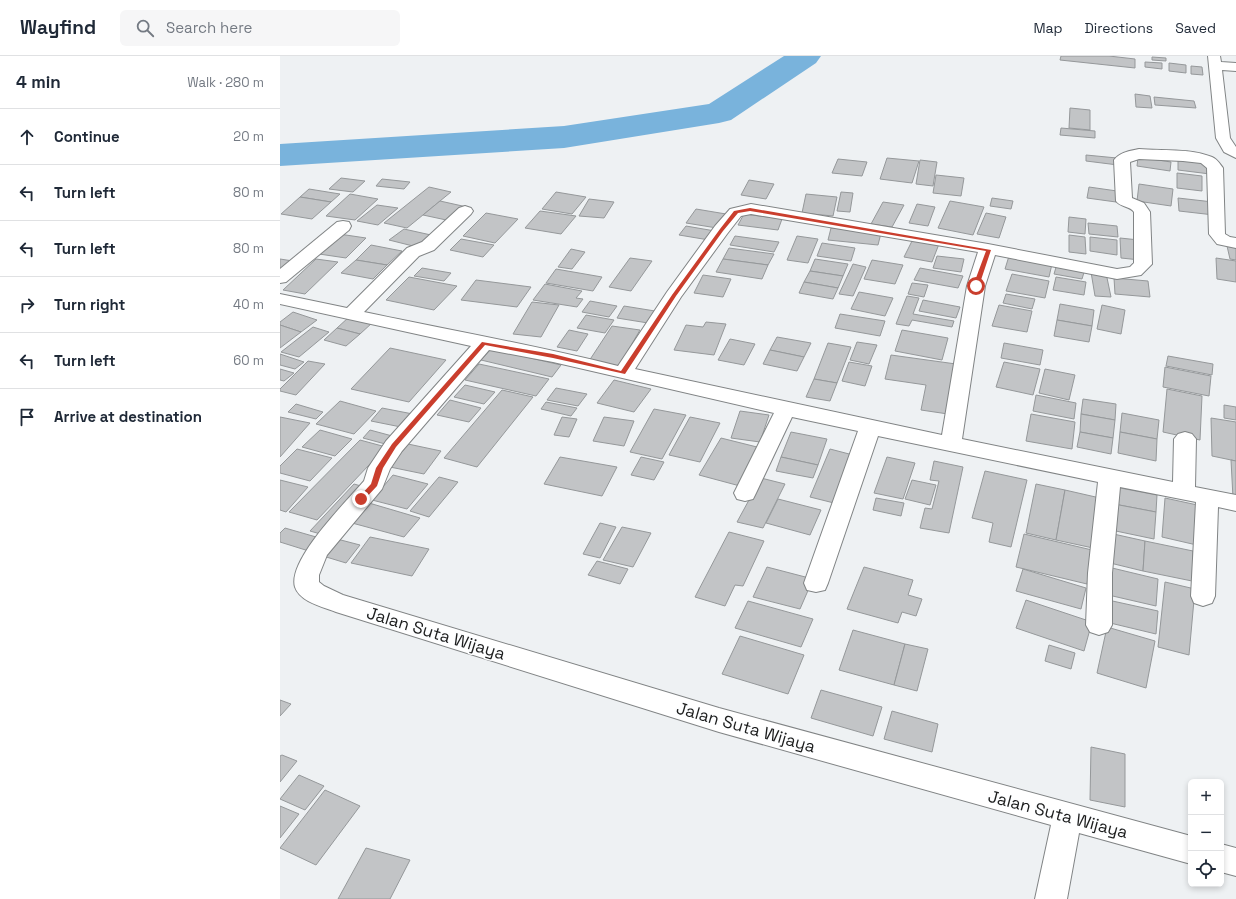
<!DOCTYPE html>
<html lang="en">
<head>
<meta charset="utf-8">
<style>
	:root { --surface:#fff; --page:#f6f6f7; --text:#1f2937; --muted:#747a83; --line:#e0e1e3 }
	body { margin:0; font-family:"Space Grotesk",sans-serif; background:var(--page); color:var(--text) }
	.controls { position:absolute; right:12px; bottom:12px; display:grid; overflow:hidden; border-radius:6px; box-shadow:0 2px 6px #0003 }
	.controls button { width:36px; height:36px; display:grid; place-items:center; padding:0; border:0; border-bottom:1px solid var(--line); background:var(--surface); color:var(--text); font:20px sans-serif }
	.stop { position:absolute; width:12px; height:12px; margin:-9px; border:3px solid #ca3e2d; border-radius:50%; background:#fff }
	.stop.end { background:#ca3e2d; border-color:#fff; box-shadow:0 1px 4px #0008 }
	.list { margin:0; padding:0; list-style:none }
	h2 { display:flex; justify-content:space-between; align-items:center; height:52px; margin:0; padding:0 16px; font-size:17px }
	h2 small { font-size:13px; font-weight:400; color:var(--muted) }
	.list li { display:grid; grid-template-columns:26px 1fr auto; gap:12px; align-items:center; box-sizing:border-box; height:56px; padding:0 16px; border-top:1px solid var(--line) }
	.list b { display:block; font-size:15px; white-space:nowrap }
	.list em { font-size:13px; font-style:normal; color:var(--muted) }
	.icon { flex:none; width:22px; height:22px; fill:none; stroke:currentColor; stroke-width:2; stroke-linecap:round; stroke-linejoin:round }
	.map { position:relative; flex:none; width:956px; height:843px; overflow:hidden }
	header { display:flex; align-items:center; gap:24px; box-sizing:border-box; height:56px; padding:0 20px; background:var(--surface); border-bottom:1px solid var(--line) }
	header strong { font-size:19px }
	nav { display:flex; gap:22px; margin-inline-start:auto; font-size:14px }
	.search { width:280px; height:36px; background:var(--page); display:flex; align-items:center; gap:10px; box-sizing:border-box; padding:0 14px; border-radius:6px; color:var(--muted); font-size:15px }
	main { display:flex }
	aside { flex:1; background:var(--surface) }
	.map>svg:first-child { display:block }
</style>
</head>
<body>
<header>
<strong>Wayfind</strong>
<div class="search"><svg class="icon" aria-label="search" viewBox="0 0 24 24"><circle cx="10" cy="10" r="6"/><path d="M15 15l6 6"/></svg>Search here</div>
<nav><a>Map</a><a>Directions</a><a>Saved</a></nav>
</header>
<main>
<aside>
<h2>4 min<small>Walk · 280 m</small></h2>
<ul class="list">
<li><svg class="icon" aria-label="ahead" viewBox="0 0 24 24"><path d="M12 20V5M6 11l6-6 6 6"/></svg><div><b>Continue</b></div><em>20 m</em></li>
<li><svg class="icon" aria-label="left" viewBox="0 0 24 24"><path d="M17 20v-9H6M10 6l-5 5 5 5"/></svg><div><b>Turn left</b></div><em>80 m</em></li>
<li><svg class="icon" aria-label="left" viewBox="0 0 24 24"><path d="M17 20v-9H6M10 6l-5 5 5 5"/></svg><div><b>Turn left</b></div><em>80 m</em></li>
<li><svg class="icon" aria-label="right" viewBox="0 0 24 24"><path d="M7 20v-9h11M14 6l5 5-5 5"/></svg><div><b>Turn right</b></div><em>40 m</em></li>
<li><svg class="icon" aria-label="left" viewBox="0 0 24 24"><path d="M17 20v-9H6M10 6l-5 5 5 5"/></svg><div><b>Turn left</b></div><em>60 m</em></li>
<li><svg class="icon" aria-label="arrive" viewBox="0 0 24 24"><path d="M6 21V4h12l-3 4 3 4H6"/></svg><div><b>Arrive at destination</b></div></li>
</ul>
</aside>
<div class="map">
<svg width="956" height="843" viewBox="0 0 956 843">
	<rect width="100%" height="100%" fill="#eef1f3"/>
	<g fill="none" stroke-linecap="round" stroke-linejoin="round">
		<polygon fill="#79b3dc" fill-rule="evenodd" points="504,0 541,0 536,7 451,64 439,67 284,92 0,110 0,88 284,70 429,48"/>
	</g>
	<g fill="#c2c4c6" stroke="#95989a">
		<polygon points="781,0 829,0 855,3 855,12 780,4"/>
		<polygon points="872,1 886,2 886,5 872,4"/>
		<polygon points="865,6 882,7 882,13 865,11"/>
		<polygon points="889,7 906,9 906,17 889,15"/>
		<polygon points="911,10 922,11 923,19 911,18"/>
		<polygon points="855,38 870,40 872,52 856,51"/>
		<polygon points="874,41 914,45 916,52 875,49"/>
		<polygon points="790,52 810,54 810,74 789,72"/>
		<polygon points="781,72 815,75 815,82 780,79"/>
		<polygon points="806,99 837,102 838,109 806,105"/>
		<polygon points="858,101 891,106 890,115 857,110"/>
		<polygon points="607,102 639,105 632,127 600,123"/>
		<polygon points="558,103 587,106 582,120 552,117"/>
		<polygon points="898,103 929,107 930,118 898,114"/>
		<polygon points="640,104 657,106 653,130 636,128"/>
		<polygon points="897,117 922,120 922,135 897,132"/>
		<polygon points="656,119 684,122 681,140 653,137"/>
		<polygon points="61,122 85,125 73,136 49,133"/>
		<polygon points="102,123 130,126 124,133 96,130"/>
		<polygon points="469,124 494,128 486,143 461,139"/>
		<polygon points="859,128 893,133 891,150 857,145"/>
		<polygon points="149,131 171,136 127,172 104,167"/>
		<polygon points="809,131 837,135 836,146 807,142"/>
		<polygon points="29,133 60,138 51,146 20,141"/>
		<polygon points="276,136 306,141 292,158 262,153"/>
		<polygon points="561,136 573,137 570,156 557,155"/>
		<polygon points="70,138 98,143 75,164 46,160"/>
		<polygon points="526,138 557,141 553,160 522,157"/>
		<polygon points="20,141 51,146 32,163 1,158"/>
		<polygon points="712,142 733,145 731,153 710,150"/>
		<polygon points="898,142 933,146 934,159 899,155"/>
		<polygon points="309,143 334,146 324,162 299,160"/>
		<polygon points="160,145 187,151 171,165 143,159"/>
		<polygon points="670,145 704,151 693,179 658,172"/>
		<polygon points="603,146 624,149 612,171 591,168"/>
		<polygon points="637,148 655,151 648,170 629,167"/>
		<polygon points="97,149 118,152 98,169 77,165"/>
		<polygon points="416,153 446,158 437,172 406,167"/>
		<polygon points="260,155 296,160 281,178 245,172"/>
		<polygon points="206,157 238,163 215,187 183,180"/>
		<polygon points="706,157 726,161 719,182 697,178"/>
		<polygon points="464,158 502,163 498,174 458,169"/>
		<polygon points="789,161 806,163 805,178 788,176"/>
		<polygon points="808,167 837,170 838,181 809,178"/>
		<polygon points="406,170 435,175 429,184 399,179"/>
		<polygon points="551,172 601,177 598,189 548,184"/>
		<polygon points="124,173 151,179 137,191 109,184"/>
		<polygon points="59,178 86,182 66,202 39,198"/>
		<polygon points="789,179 805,181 806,198 789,196"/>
		<polygon points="455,180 499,186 494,196 450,189"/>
		<polygon points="517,180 538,183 528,207 507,204"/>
		<polygon points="810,181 837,184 837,199 810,195"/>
		<polygon points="840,182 859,184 860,204 841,202"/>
		<polygon points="181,183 214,189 203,201 170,194"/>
		<polygon points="633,183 659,188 652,206 624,201"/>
		<polygon points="542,187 575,192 571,205 537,200"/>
		<polygon points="91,189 122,195 107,209 76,204"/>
		<polygon points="947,190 956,191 956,204 950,203"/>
		<polygon points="449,192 494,198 488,209 443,203"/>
		<polygon points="291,193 305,196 292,213 278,211"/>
		<polygon points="657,200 684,203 681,216 653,212"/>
		<polygon points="729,200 772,208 769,221 725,213"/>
		<polygon points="350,202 372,205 351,235 329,231"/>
		<polygon points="936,202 956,205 956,226 937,223"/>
		<polygon points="0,203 13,205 0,217"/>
		<polygon points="36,203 58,206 25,238 3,234"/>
		<polygon points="443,203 488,209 482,223 436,216"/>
		<polygon points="535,203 568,208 563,220 530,215"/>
		<polygon points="76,204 107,209 93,223 61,217"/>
		<polygon points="592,204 623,209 615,228 584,223"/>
		<polygon points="573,208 586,211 573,240 559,238"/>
		<polygon points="777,208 805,213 802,223 774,218"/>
		<polygon points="142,212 171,217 164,225 134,220"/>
		<polygon points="640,212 683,220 678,232 634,224"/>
		<polygon points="276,213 322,221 313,235 266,227"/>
		<polygon points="530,215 563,220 558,232 524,226"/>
		<polygon points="811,216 826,217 831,241 815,240"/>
		<polygon points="732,218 769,225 765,242 726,235"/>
		<polygon points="423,219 451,223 443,241 414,237"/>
		<polygon points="129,221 177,230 154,254 106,244"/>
		<polygon points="776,221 806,226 804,239 773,234"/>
		<polygon points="834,222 868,225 870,241 835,238"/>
		<polygon points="196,224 251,231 237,251 181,244"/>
		<polygon points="524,226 558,232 553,243 519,237"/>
		<polygon points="632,227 648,229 644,241 628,238"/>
		<polygon points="265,228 302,235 296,242 303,243 297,251 253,244"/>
		<polygon points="579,236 613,242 605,260 571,253"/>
		<polygon points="726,238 755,243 752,253 723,247"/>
		<polygon points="627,240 639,242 633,258 674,265 672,271 632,264 629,270 616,268"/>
		<polygon points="643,244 680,251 676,262 639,255"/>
		<polygon points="310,245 337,250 329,261 302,256"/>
		<polygon points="252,246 279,249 261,281 233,278"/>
		<polygon points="780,248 814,254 812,270 777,264"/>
		<polygon points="719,249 752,255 747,276 712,270"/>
		<polygon points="822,249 845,254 841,278 817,273"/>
		<polygon points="344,250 375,255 368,267 337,262"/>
		<polygon points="13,256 37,264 21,276 0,269 0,266"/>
		<polygon points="560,258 605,265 600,280 555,272"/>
		<polygon points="306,259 334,264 325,277 297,272"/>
		<polygon points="69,261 92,267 80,278 57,272"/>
		<polygon points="777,264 812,270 809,286 774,280"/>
		<polygon points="426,266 446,268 434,299 394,294 406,269 423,271"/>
		<polygon points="0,269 21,276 0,292"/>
		<polygon points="332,270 360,274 339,310 309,305"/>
		<polygon points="33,271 49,276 19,301 1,296"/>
		<polygon points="57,272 80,278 66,290 44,284"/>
		<polygon points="289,274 308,278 297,295 277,291"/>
		<polygon points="622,274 668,282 662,304 615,295"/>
		<polygon points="497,281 531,287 524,301 490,294"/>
		<polygon points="450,283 475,288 464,309 438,304"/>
		<polygon points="577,286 597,289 589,308 570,304"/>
		<polygon points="548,287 571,291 557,327 534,323"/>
		<polygon points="724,287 763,294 760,309 721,302"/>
		<polygon points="110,292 166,304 129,346 71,333"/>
		<polygon points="211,293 281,309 272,321 201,304"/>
		<polygon points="490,294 524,301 517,315 483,308"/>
		<polygon points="0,298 24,306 15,313 0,309"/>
		<polygon points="611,299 676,308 668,358 641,354 646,329 605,323"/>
		<polygon points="888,300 933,308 932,319 886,310"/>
		<polygon points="28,305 45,308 16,339 0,335 0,333"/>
		<polygon points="569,306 592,310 585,330 562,325"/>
		<polygon points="724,306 760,313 753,339 716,331"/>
		<polygon points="199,308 269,323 256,340 185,324"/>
		<polygon points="885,311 931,320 929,340 883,331"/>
		<polygon points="0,313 14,317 4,325 0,324"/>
		<polygon points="765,313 795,319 789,344 759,337"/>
		<polygon points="534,323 557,327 550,345 526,341"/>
		<polygon points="334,324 371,333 354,356 317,347"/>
		<polygon points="185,329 215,336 204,348 174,341"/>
		<polygon points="276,332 307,338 298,350 267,344"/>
		<polygon points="887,333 922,340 920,384 883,376"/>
		<polygon points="222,334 253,341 197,411 164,402"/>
		<polygon points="756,339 796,347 794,363 753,355"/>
		<polygon points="803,343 836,348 835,364 801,358"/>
		<polygon points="170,344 201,352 189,366 157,359"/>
		<polygon points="60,345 96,355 74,378 36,368"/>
		<polygon points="266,346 297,352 291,360 261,353"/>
		<polygon points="16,348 43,356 36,363 8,356"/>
		<polygon points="944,349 956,351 956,364 944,362"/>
		<polygon points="102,352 138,359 126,372 91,365"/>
		<polygon points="374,353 406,359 382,403 350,396"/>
		<polygon points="460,355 489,359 480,386 451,382"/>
		<polygon points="842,357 879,364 877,383 840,376"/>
		<polygon points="751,358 795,366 792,393 746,385"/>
		<polygon points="801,358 835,364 833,382 800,376"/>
		<polygon points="0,361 30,367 0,401"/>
		<polygon points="282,361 297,363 289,381 274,379"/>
		<polygon points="324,361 354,365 344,390 313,385"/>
		<polygon points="410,361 440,367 420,406 389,399"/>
		<polygon points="931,362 956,366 956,405 932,400"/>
		<polygon points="40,374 72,383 55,400 22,391"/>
		<polygon points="90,374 116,381 109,389 83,382"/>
		<polygon points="511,376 547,383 538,409 501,401"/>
		<polygon points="800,376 833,382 831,398 797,391"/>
		<polygon points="840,376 877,383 876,405 838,397"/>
		<polygon points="441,382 481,392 460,430 419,419"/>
		<polygon points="80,384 106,391 37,464 9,456"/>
		<polygon points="128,388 161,395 144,418 110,411"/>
		<polygon points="17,393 52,402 30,425 0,417 0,410"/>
		<polygon points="550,393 573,399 554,447 530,441"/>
		<polygon points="280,401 337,411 322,440 264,428"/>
		<polygon points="361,401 384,406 374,424 351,419"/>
		<polygon points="501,401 538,409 533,422 496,415"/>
		<polygon points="607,401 635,407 623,443 594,437"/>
		<polygon points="951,404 956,405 956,443 953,442"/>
		<polygon points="654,405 683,411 669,477 640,472 645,452 652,453 659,425 650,424"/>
		<polygon points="705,415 747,424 731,491 709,486 713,467 692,462"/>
		<polygon points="113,419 148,428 127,453 92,444"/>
		<polygon points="159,421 178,426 149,461 130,455"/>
		<polygon points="481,422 505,428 483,472 457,466"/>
		<polygon points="0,424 28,431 6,456 0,454"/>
		<polygon points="632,424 656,429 650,449 625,443"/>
		<polygon points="74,428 88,432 44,479 30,475"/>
		<polygon points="756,428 785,434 776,484 746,477"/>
		<polygon points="835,431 877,439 876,456 834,448"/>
		<polygon points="785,434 820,442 813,492 776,484"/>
		<polygon points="596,442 624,447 621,460 593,454"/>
		<polygon points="885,442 922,450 921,490 882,481"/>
		<polygon points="498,443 541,454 530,479 486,467"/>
		<polygon points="89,447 140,462 124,481 72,467"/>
		<polygon points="834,448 876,456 874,483 831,474"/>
		<polygon points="320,467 336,471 320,502 303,498"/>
		<polygon points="342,471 371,477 353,511 323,504"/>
		<polygon points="5,472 43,483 32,496 0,486 0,477"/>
		<polygon points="449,476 484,485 463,530 455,529 445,550 415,541"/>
		<polygon points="829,477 865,485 863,515 826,506"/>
		<polygon points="744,478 812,494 807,528 736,511"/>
		<polygon points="90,481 149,493 132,520 71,507"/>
		<polygon points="57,483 80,489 66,507 43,500"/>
		<polygon points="865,485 913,495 912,525 863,515"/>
		<polygon points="317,505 348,513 340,528 308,519"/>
		<polygon points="487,511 533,523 520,553 473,541"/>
		<polygon points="584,511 633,524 628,539 642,543 636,560 622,556 618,567 567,553"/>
		<polygon points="828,511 878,523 876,550 824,538"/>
		<polygon points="743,513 806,532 801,553 736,535"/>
		<polygon points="885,526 915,533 909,599 878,591"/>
		<polygon points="746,544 812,566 804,595 736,572"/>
		<polygon points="828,544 878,555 876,578 826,566"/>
		<polygon points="468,545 533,563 521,591 455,572"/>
		<polygon points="827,571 875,585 866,632 817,617"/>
		<polygon points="573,574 625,588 614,629 559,614"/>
		<polygon points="460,580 524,599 508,638 442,618"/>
		<polygon points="625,588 648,593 637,635 614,629"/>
		<polygon points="769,589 795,597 791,613 765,605"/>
		<polygon points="541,634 602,651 593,680 531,662"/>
		<polygon points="0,644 11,648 0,660"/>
		<polygon points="612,655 658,668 652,696 604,683"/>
		<polygon points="811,691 845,698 845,751 810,744"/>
		<polygon points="2,699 17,705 0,726 0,700"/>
		<polygon points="19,719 44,730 25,754 0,743"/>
		<polygon points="45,734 80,750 36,809 0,792"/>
		<polygon points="0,750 19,758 0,782"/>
		<polygon points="86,792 130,804 110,843 58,843"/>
	</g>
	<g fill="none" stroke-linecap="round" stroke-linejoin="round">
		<g stroke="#818485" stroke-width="2">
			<g id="minor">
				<polygon points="928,0 940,0 941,6 956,7 956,15 942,14 950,82 956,91 956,102 944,96 936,82"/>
				<path d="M859,93C882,95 910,92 932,101C937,103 940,108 943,112L945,178L950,181L956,182V192L937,188L929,178L927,112L921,107L903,105L859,103L850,106L852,142L864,147L870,156L872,208L861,219L837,223L715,199L705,230L682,383L893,426L894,383L898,378L905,376L912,378L916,383L915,431L956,439V455L938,451L935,540L932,547L923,550L914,547L911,540L916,446L840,431L832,517V569L828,576L819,579L810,576L806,569L808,517L818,426L598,380L548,527L545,534L536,536L527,534L524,527L578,375L512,361L476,437L473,443L465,445L457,443L454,437L494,357L273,306L209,294L122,395L110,413L102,433L47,499L39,519V526L44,530L63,539L439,652L911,780V808L799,777L787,843H755L771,769L439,676L56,556C43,551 20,546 15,531C7,504 67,445 84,425L88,412L106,385L191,290L0,248V238L67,252L127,192L142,186L179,152L185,150L191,152L193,155L191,158L154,194L139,200L84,256C169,274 254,289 338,310L387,236L435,170L450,153L471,148L708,188L837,213L850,211L854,207V156C850,150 840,151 836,145L834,104C840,96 850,95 859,93ZM471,158L698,196L687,230L662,379L355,313L401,241L447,178L461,160Z"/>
				<polygon points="63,165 69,166 71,170 69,174 6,226 0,227 0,213 57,166"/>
				<polygon points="941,788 956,792 956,820 941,816"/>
			</g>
		</g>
		<use href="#minor" fill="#fff" fill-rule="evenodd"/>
	</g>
	<polygon fill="#ca3e2d" points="470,152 711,194 699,230 696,232 693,230 706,195 470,155 458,157 443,175 396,240 345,318 273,302 205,289 116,391 103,412 97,430 83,445 79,445 79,441 91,428 96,412 112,388 202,286 273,298 341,315 392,239 440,173 454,155"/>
	<g text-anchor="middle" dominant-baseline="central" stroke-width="3" stroke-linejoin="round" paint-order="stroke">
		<g font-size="17" fill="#1c1d1d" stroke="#fdfeff">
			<text transform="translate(156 577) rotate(17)">Jalan Suta Wijaya</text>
			<text transform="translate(466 671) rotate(16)">Jalan Suta Wijaya</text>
			<text transform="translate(778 758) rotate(15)">Jalan Suta Wijaya</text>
		</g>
	</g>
</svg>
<div class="controls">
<button>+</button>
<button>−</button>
<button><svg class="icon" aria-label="locate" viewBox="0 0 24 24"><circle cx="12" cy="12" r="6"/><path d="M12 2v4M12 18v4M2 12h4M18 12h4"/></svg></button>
</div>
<div class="stop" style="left:696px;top:230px"></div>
<div class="stop end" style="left:81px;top:443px"></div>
</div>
</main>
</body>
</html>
